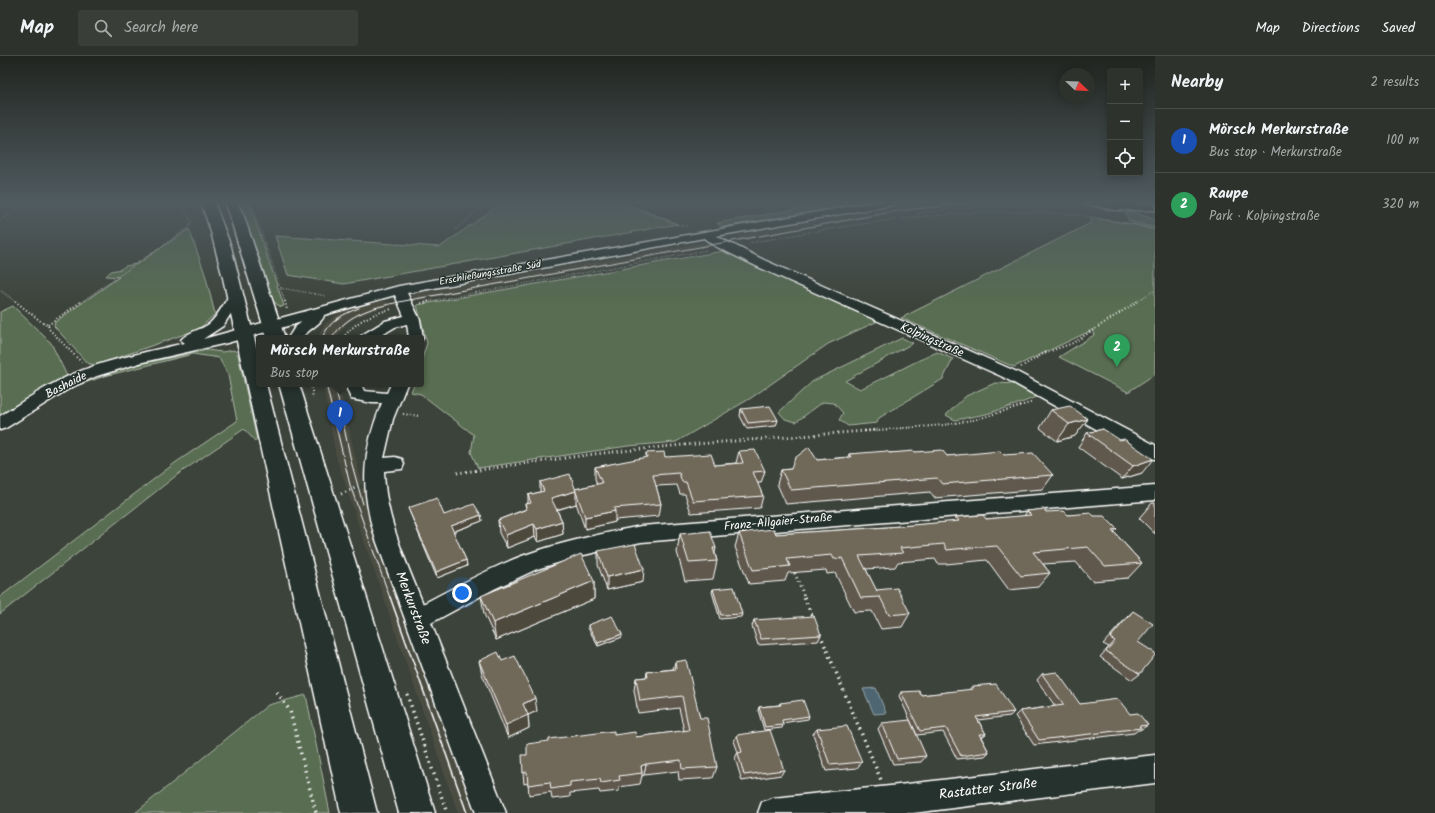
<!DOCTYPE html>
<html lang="en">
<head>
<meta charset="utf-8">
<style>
	:root { --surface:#2d322c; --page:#393e38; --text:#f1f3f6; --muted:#a7aaa9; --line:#484d48; --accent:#bca0f2 }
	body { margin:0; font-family:Kalam,sans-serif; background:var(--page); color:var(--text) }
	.controls { position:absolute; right:12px; top:12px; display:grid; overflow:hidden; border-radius:4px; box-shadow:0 2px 10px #0003 }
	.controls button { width:36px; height:36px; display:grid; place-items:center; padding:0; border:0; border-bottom:1px solid var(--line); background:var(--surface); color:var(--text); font:20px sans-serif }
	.compass { position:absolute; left:1059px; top:12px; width:36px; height:36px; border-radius:50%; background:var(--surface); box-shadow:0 2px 10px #0003; rotate:113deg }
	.you { position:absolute; left:462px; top:537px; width:14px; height:14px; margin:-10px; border:3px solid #fff; border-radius:50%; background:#1a73e8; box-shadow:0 0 0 6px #1a73e833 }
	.badge { display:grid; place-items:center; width:26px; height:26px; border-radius:50%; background:var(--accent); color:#fff; font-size:13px; font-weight:700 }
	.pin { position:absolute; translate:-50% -33px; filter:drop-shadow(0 1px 2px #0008) }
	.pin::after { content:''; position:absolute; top:21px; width:14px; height:12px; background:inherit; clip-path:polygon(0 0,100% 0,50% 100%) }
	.popup { position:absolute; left:256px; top:279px; width:168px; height:52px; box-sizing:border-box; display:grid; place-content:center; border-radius:4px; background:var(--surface); filter:drop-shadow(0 1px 3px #0005); font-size:13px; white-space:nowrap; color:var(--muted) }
	.popup b { font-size:15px; color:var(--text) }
	.popup::after { content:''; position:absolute; left:50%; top:100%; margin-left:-8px; border:8px solid transparent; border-top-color:var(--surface) }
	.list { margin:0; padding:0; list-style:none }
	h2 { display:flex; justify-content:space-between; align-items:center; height:52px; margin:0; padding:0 16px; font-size:17px }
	h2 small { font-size:13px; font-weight:400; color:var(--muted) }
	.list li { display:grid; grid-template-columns:26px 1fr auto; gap:12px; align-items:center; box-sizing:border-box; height:64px; padding:0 16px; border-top:1px solid var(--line) }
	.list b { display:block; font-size:15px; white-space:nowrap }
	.list p { margin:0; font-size:13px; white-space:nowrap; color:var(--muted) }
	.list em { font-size:13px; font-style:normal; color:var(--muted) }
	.icon { flex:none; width:22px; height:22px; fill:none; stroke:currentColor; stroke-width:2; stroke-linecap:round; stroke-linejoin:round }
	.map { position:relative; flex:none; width:1155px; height:757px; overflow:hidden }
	header { display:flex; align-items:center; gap:24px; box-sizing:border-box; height:56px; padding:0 20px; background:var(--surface); border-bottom:1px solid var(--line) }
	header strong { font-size:19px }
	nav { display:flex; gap:22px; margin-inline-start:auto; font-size:14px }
	.search { width:280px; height:36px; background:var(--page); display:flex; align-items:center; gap:10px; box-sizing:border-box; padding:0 14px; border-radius:4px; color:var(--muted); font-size:15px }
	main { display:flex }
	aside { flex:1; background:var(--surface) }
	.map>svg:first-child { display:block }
</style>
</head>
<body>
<header>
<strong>Map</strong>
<div class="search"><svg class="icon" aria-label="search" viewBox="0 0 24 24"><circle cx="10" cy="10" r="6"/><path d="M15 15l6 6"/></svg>Search here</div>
<nav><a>Map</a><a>Directions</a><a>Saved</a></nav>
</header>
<main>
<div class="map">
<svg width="1155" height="757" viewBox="0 0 1155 757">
	<rect width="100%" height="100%" fill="#3c433a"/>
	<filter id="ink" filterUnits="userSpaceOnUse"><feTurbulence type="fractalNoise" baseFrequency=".025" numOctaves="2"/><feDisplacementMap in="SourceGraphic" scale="8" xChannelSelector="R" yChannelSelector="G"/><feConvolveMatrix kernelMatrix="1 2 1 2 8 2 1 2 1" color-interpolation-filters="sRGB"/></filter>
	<g filter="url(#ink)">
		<g fill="#4c4e43">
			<polygon points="930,146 1018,146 933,151 739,185 739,179 892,151"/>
			<polygon points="706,186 716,189 410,246 414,238"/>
			<polygon points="380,244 397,248 375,254 353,263 345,269 337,281 317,282 324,269 336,259 346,254"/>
			<polygon points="323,328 339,328 355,400 362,428 347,433 336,400"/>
			<polygon points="364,432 383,501 476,757 458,757 362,479 348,437"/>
		</g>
		<g fill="#586d51" stroke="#acb6a8">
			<path d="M236,146H249L284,250L281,251L275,247L273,244C262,211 252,176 236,146Z"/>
			<polygon points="503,146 627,146 625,147 678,168 344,228 288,219 275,180 440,191"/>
			<polygon points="837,146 876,146 722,171 717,167"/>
			<polygon points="1125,156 1133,156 1155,164 1155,172 1129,165"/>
			<polygon points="1091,162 1133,168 1155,174 1155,318 1128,336 1059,301 1094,279 1092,274 1014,311 901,262 1091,167"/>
			<polygon points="189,173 205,218 215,258 199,273 108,305 94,309 87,307 54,270 55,266 119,221 106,220 111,215 121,213 125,210 137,208"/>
			<polygon points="729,194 878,265 828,288 751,342 676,386 628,390 478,412 471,396 474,379 421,338 411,336 414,328 421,328 421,306 427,287 417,249"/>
			<polygon points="13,250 51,287 67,320 12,354 0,364 0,256"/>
			<path d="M902,282L913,287L845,325L860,333C886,322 911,307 937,296L953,303L943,323L879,362L877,367L848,370L839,364L843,357L834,347L823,346L796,366L785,363L779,356L813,325Z"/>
			<polygon points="207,294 222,296 234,294 238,299 257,384 255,385 244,373 177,419 0,558 0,541 175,407 237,365 228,319 219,302 193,298 105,320 76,330 21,361 63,332 108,315"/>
			<polygon points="995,327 1018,328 1041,339 1021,347 986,358 955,364 946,359 966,340"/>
			<polygon points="306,639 330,757 135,757 268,649"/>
		</g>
		<polygon fill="#4d6672" stroke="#94a3aa" points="876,632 886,657 874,658 863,633"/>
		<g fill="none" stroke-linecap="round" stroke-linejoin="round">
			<g stroke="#fff" stroke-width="3">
				<g id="minor">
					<path d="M874,146H898L893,149L716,180L764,204L1015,315L1155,389V403L1148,402L1003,321L756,210L715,190L704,182L407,237L420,264L423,282L421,285V282H409L407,268L395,271L377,282H360L362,279L385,265L404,260L395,239L324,259C323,267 307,274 302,282H288L295,271L302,266L227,287L143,306L97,320L70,332L6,372L0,374V360C19,348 38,335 58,325C97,305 143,297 185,287L181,284C187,276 201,274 209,268C219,259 224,247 231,236H241L243,239L223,270L203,283L399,230Z"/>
					<polygon points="1086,146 1155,148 1155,154 1114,154 1087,148"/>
					<path d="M345,328H361L364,335L387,337L391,328H407L393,363L384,402L395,401L402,403L404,408L402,413L384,415C385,462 406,505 423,548C455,531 488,513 522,500C561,486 601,478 641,470L1155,430V444L641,486L584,499L537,513L494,533L431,567L506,757H476L375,481C360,433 362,394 382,347H372L351,343Z"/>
					<polygon points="1155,699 1155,727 913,757 758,757 762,746 773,742 890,730"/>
				</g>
			</g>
			<g stroke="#fff" stroke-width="3">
				<g id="major">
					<polygon points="201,146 214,146 231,191 243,238 259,301 259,328 266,328 377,757 341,757 223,222 211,176"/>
					<polygon points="224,146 237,146 244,161 285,282 267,282 230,161"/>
					<polygon points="279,328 299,328 435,757 399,757"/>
				</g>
			</g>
			<g stroke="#fff" stroke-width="1.5" stroke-dasharray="0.5 2" stroke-linecap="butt">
				<polyline points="251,146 285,246"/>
				<polyline points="618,146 678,169 687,170"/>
				<polyline points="1063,146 1069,146 1074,149"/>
				<path d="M917,160V158L920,157C973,150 1026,145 1079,151"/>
				<polyline points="0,164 32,146"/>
				<polyline points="456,173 488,146"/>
				<path d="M749,187C849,169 951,151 1053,157C1088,159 1121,166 1155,173"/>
				<polyline points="281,232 327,240"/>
				<polyline points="0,234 16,246"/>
				<polyline points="81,246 188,172 192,166 181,146"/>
				<polyline points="425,246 707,194"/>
				<polyline points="1136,246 1155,234"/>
			</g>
			<g stroke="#fff" stroke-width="2" stroke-dasharray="1 2.5" stroke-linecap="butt">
				<polyline points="15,245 43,267 48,269 49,273 82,307"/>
				<polyline points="285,245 287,254"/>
				<polyline points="421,247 431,245"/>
				<polyline points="48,269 82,245"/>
				<path d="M343,282C356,265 371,258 392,253"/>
				<polyline points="1021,311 1045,297 1073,287 1138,245"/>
				<polyline points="311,328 313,342"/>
				<polyline points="403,358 420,360"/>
				<polyline points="865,375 944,369 978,363 1033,346"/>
			</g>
			<g stroke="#fff" stroke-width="3" stroke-dasharray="1 3.5" stroke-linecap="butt">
				<polyline points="457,417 594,398 671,390 878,374"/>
				<polyline points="341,438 358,431"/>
				<polyline points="793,513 805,542"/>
			</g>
			<g stroke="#fff" stroke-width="3.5" stroke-dasharray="1.5 4.5" stroke-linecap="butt">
				<polyline points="804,541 813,562"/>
				<polyline points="820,578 881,724"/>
				<polyline points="277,636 290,655 316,757"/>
				<polyline points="407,638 447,757"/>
			</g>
			<use href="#minor" fill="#26332d" fill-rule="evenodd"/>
			<use href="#major" fill="#26332d" fill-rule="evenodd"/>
			<g stroke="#fff" stroke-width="1">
				<path d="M322,282C329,265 343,258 359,252"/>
				<path d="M332,282C348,256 376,251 404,245L897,155L979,146"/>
				<polyline points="326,328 350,429 390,542"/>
				<polyline points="335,328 351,405 363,448"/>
			</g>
			<polyline stroke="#fff" stroke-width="1.5" points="390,541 467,757"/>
		</g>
		<g fill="#60594d" stroke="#fff">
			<polygon points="741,353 778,364 776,370 747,373 740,360"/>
			<polygon points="1051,354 1088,363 1075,380 1057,385 1040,372"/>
			<polygon points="1103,373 1142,417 1122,423 1078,391 1087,377"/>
			<polygon points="739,395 765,415 761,427 757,427 763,440 760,452 691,457 685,438 680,438 677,429 656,430 661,448 659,460 615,464 615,466 585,473 576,447 576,448 557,454 562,465 563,478 538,486 535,481 507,492 499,477 498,464 526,453 525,448 528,447 528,439 540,436 540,426 575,433 597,428 595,423 595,411 646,402 646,397 665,401 715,409 736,407"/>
			<polygon points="915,396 947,400 1004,399 1053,419 1043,433 934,442 930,436 786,448 777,428 781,414 791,413 817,404 848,401 849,398"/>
			<polygon points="1152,447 1155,447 1155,478 1139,462"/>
			<polygon points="408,452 444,459 481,459 482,465 453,476 466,504 467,510 437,522 410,457"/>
			<polygon points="1027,455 1068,459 1094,460 1117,473 1114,476 1142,507 1128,522 1092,525 1076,506 1043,508 1050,517 1038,531 1009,534 987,504 946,508 938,508 935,503 898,506 895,511 866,513 876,534 910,557 902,571 881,573 872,555 854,556 835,517 827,518 826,514 788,517 785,525 749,528 735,491 739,477 776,478 888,471 953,466 956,461 986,463 1024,460"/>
			<polygon points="680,478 716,492 715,497 717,505 713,523 685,525 677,496"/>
			<polygon points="598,495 643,526 607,534 598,509"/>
			<polygon points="594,525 594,543 496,584 484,558 481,540"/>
			<polygon points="713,533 742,558 741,561 720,563 712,536"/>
			<polygon points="1133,555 1138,586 1140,618 1132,624 1100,601 1109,591 1103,588 1127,561"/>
			<polygon points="754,564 821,579 818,585 758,589 752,570"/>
			<polygon points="588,569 622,581 598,590 588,572"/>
			<polygon points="479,605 502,605 537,655 528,659 529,672 508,682 482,618"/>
			<polygon points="675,606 700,662 717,711 713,722 679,724 678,715 644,719 642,720 640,728 619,731 619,735 600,737 599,734 570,737 570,741 552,743 551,736 529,739 528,727 524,728 523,717 527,699 614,679 636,681 684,675 679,652 638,657 634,634 636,622 646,621 647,616 673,613"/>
			<polygon points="1042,618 1080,648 1130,658 1148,669 1140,674 1138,674 1134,677 1034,689 1015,660 1020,655 1055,650 1037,624"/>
			<polygon points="972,630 1014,656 1010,660 978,664 986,678 982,681 981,681 989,696 985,700 957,703 943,676 917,679 899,640 901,636 921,639 969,634"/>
			<polygon points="780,647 809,660 808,663 782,667 783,669 782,672 764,674 758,654 759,651 779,649"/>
			<polygon points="882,667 926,700 921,706 893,708 878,673"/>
			<polygon points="817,673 862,706 857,712 826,715 813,678"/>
			<polygon points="737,679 784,714 781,719 742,725 735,702 738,696 734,685"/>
		</g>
		<g fill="#4e493e" stroke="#fff">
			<polygon points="1088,363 1075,380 1057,385 1069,368"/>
			<polygon points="1153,403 1142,417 1122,423 1133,410"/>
			<polygon points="576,435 576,448 552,455 551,442"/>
			<polygon points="615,455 615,466 585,473 585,461"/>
			<polygon points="481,459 482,465 452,476 451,470"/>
			<polygon points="562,465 563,478 538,486 537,473"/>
			<polygon points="534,468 535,481 507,492 506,479"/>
			<polygon points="466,504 467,510 437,522 436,516"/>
			<polygon points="644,513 643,526 607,534 607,521"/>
			<polygon points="594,525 594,543 496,584 493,567"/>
			<polygon points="622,578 622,581 598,590 598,587"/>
			<polygon points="535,642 537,655 528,659 529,672 508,682 506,669 523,648"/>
			<polygon points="646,708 644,719 642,720 642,717 641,710"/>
		</g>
		<g fill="#706859" stroke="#fff">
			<polygon points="770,350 778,364 748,367 741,353"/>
			<polygon points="1070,350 1088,363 1069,368 1051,354"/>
			<polygon points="1103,373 1120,384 1124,383 1153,403 1133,410 1087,377"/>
			<polygon points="809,391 817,404 851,401 849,398 887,395 889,397 914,395 915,396 942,394 947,400 1000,395 1004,399 1033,397 1053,419 942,428 937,422 791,434 781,414 791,413 795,402"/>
			<polygon points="755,394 765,415 753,416 763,440 693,445 686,426 682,426 679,417 653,419 661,448 614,452 615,455 585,461 575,433 602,427 595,411 647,401 646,397 664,396 665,401 711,398 715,409 743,407 739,395"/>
			<polygon points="570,418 576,435 551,442 562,465 537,473 534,468 506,479 498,464 527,453 525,448 531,447 528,439 544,435 540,426"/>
			<polygon points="437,442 444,459 474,448 481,459 451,470 466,504 436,516 408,452"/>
			<polygon points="1044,453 1046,456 1064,455 1068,459 1091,457 1094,460 1104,460 1117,473 1112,474 1142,507 1105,510 1088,491 1033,496 1050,517 1021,520 997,490 956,493 947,494 944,488 900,492 903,497 859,500 877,535 876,534 897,532 910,557 889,559 880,541 861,542 842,502 834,503 832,499 787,503 790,510 753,514 739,477 774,473 776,478 888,471 959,465 956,461 983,459 986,463 1031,459 1027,455"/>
			<polygon points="710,475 716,492 713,492 717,505 689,507 680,478"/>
			<polygon points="635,488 644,513 607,521 598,495"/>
			<polygon points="581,498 594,525 493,567 481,540"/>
			<polygon points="734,531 742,558 721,559 713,533"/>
			<polygon points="1133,555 1153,568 1138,586 1155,597 1155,599 1140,618 1106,595 1115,585 1110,582"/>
			<polygon points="612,560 622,578 598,587 588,569"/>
			<polygon points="814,560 821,579 761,583 754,564"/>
			<polygon points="498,596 502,605 515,600 535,642 523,648 528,659 506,669 479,605"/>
			<polygon points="686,604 700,662 707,662 717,711 682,713 681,704 646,708 641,710 642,717 619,720 620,724 601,727 600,723 570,726 570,730 551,733 550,726 528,729 527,716 523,717 522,699 527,699 527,688 549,685 549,683 614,675 614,679 635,676 636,681 689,674 682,640 640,645 636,622 648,621 647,616 676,613 675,606"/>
			<polygon points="1057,616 1080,648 1118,643 1130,658 1138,657 1148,669 1139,670 1141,672 1039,684 1020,655 1064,649 1042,618"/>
			<polygon points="996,628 1014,656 976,661 986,678 979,678 989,696 961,700 946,672 920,675 901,636 919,635 921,639 973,633 972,630"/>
			<polygon points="803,644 809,660 782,664 783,669 765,671 759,651 781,649 780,647"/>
			<polygon points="910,664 926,700 897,703 882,667"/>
			<polygon points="847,670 862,706 830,709 817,673"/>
			<polygon points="770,674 784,714 744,719 738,697 742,696 737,679"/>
		</g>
	</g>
	<linearGradient id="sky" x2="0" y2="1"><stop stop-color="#212520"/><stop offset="0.58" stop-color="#505b60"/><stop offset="1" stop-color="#505b60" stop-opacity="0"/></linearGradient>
	<rect width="1155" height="252" fill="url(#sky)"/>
	<g text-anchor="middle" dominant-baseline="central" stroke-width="3" stroke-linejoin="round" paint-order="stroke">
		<g font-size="10" fill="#fff" stroke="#26332d">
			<text transform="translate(490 217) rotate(-10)">Erschließungsstraße Süd</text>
		</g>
		<g font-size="12" fill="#fff" stroke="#26332d">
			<text transform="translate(932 284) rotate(24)">Kolpingstraße</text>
			<text transform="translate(66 329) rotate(-27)">Bashaide</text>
			<text transform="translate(778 466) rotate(-5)">Franz-Allgaier-Straße</text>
		</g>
		<g font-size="14" fill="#fff" stroke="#26332d">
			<text transform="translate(413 552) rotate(69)">Merkurstraße</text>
			<text transform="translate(988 733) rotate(-7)">Rastatter Straße</text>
		</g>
	</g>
</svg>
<div class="controls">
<button>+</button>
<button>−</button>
<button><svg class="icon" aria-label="locate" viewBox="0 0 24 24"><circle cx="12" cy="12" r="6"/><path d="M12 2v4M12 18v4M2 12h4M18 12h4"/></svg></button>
</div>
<svg class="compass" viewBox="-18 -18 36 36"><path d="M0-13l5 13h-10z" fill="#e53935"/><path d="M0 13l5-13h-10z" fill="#a7aaa9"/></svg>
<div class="you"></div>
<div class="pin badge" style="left:340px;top:377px;background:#1a4fb4">1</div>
<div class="popup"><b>Mörsch Merkurstraße</b>Bus stop</div>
<div class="pin badge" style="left:1117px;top:311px;background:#2e9e5b">2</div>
</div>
<aside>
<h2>Nearby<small>2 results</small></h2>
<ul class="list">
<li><span class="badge" style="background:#1a4fb4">1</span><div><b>Mörsch Merkurstraße</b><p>Bus stop · Merkurstraße</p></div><em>100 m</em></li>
<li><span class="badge" style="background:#2e9e5b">2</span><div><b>Raupe</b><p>Park · Kolpingstraße</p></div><em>320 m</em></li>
</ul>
</aside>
</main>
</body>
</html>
